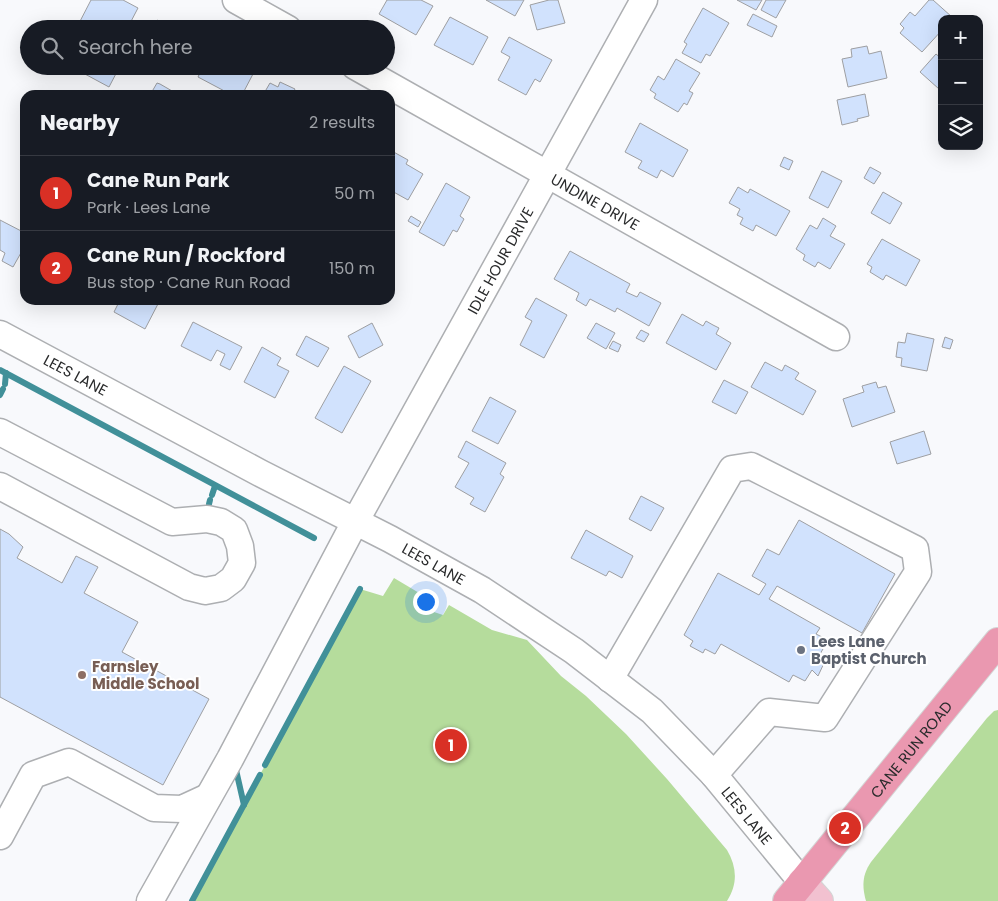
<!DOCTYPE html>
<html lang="en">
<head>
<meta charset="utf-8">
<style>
	:root { --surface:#171b24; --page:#242831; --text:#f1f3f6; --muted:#9ea1a6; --line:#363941; --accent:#d93025 }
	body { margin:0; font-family:Poppins,sans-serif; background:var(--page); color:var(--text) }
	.controls { position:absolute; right:15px; top:15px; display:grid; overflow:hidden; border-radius:10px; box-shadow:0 5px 20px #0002 }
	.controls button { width:45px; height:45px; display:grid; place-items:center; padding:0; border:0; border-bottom:1px solid var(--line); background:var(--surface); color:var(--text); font:25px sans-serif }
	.you { position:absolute; left:425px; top:601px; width:18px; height:18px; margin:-12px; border:4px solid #fff; border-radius:50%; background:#1a73e8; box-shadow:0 0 0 8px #1a73e833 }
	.badge { display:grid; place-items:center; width:32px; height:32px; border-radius:50%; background:var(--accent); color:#fff; font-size:16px; font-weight:700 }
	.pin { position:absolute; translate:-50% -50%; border:2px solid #fff; box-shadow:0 1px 5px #0006 }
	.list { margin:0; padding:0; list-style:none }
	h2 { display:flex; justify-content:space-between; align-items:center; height:65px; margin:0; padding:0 20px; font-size:21px }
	h2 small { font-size:16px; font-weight:400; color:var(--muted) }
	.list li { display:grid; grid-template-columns:32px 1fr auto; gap:15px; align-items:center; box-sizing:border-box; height:75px; padding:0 20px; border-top:1px solid var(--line) }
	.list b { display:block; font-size:19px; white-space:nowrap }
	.list p { margin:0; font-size:16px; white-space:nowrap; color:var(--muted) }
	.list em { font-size:16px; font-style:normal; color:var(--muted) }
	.icon { flex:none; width:28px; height:28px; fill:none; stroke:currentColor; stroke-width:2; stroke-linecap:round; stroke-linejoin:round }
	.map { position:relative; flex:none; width:998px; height:901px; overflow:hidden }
	.search { position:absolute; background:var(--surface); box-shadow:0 5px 20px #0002; left:20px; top:20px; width:375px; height:55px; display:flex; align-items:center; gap:12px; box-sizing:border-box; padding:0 18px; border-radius:28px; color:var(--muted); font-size:19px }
	.panel { position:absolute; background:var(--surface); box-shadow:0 5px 20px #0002; left:20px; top:90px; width:375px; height:215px; border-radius:15px }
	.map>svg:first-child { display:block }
</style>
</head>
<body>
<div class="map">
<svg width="998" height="901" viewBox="0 0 998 901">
	<rect width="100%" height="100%" fill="#f8f9fc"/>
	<g fill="#b5dc9c">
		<path d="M394,578L436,603L431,611L443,615L449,605L492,630L527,640L561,676L586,696L626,734L667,779L727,850C737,867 738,884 727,901H192L360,589L383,596Z"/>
		<path d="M998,710V901H866C862,887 862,875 871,862L987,718L994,711Z"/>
	</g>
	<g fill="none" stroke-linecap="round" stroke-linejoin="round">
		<g stroke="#419099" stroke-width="6">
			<polyline points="0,370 314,538"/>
			<polyline points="5,384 6,373"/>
			<polyline points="0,395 3,389"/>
			<polyline points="212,495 215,486"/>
			<polyline points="209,504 210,500"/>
			<polyline points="265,765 360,589"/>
			<polyline points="236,770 244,805"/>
			<polyline points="192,901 260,775"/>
		</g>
	</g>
	<g fill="#d1e2fd" stroke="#9e9fa2">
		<polygon points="91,0 123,0 138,8 127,29 108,29 101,25 99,29 76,29"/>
		<polygon points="387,0 421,0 433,6 416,35 379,14"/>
		<polygon points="486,0 524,0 515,16"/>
		<polygon points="549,0 558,0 565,23 537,30 530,5"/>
		<polygon points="737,0 762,0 756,10"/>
		<polygon points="766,0 786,0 776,18 761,10"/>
		<polygon points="929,0 933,0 952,17 951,19 942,19 942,30 922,52 900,33 904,28 900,24 910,12 915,16"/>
		<polygon points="703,8 729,23 710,56 706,54 701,63 682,53 687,44 684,42"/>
		<polygon points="753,14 777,26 772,37 747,25"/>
		<polygon points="450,17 488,37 473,65 434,45"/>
		<polygon points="157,20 173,29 152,29"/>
		<polygon points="509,37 552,60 540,82 535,79 526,95 498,80 510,57 501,52"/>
		<polygon points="867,46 869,54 881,51 887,78 848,87 842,59 852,57 851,49"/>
		<polygon points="936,54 942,59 942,85 939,89 920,72"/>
		<polygon points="676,59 700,73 689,91 693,93 687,105 684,103 678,112 654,98 656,94 650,90 658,76 664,80"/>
		<polygon points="87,66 120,66 109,87 83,73"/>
		<polygon points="203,66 242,66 241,68 253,74 242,95 232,95 198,77"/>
		<polygon points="280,82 295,89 292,95 263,95 270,83 278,87"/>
		<polygon points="157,83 160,84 179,95 150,95"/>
		<polygon points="865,94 869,116 857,119 858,121 842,125 837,100"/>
		<polygon points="640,123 688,150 673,177 661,170 657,178 638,168 642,161 625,152"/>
		<polygon points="390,150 408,160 406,164 423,174 408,200 390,190"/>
		<polygon points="784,157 793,161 789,170 780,166"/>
		<polygon points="870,167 881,173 874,184 864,178"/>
		<polygon points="822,171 842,181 828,208 809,198"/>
		<polygon points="446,183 470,197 460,216 464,219 457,232 453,230 444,246 419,232"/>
		<polygon points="738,187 748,193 750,189 790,211 776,236 756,225 753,231 740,224 743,218 737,215 740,209 729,203"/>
		<polygon points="883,192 902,203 890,224 871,213"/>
		<polygon points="411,216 421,222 418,227 408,221"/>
		<polygon points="823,218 836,226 830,236 845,244 830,269 818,262 815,267 803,260 805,255 796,249 810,225 817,229"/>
		<polygon points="0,220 25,233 25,252 22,251 13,267 2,261 5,253 0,250"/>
		<polygon points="882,239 920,260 906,286 886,275 883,280 870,272 872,267 867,264"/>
		<polygon points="570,251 630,284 626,292 637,297 640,292 661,303 649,326 617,308 615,312 590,299 586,306 576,300 579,293 554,279"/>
		<polygon points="536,298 567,315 544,358 520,345 532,321 525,317"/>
		<polygon points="120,300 156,300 159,302 145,329 114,312"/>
		<polygon points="682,314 703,326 706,321 713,325 719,328 716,334 731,343 716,370 666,343"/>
		<polygon points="193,322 242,347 230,370 220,365 225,354 217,350 211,361 181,346"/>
		<polygon points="372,323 383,345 359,358 348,336"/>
		<polygon points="596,323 615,333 606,349 587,338"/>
		<polygon points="641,330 649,334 644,342 636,338"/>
		<polygon points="907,333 934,339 927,371 901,366 902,358 896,357 898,342 905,343"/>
		<polygon points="306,336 329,348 318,367 296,355"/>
		<polygon points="945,337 953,340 950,349 942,347"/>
		<polygon points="613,341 621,345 618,352 609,348"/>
		<polygon points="262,347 281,358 277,365 289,371 275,398 244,382"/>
		<polygon points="765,362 782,371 785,365 796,371 799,373 795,379 816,391 803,415 751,387"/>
		<polygon points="344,366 371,381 342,433 315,418"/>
		<polygon points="724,380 748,392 736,414 712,402"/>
		<polygon points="876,382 878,388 886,386 895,412 852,427 843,399 864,392 862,386"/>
		<polygon points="490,397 516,411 498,444 472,431"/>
		<polygon points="924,431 931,454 897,464 890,442"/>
		<polygon points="466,441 506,463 500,474 504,477 485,512 470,504 474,498 455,487 469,463 458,457"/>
		<polygon points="641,496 664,508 651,531 629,519"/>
		<polygon points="799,520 895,574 862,633 777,586 769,599 820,628 816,634 828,640 819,656 825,661 818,676 812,670 805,681 793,675 789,682 721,644 715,654 705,649 703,653 690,646 693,641 684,635 718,573 759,595 766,584 752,576 767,549 779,555"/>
		<polygon points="0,529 9,534 23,547 17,558 62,583 76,556 98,567 84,593 138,622 122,652 209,699 163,785 0,697"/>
		<polygon points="586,530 633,556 622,578 609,571 606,576 571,558"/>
	</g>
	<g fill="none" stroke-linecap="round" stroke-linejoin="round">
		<g stroke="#adafb2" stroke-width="29">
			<g id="minor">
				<polyline points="236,0 288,29"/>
				<path id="s1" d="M355,66L836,337"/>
				<path id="s2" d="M0,334L260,473L390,539L482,590L574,651L652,711L714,775L802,882"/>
				<polyline points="0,432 172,522 207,519 221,522 234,530 240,546 242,563 233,579 221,588 205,591 189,587 0,486"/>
				<polyline points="610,679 732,469 751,466 915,549 918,572 825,718 769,712 714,775"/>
				<polyline points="0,836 33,775 69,762 154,808 182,809 208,797"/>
				<path id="s3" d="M150,901L230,759L355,522L644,0"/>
			</g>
		</g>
		<g stroke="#d4d5d5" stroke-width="30">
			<polyline id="major" points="802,882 819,901"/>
		</g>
		<g stroke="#d4d5d5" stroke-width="30">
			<g id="highway">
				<path id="s4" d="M787,901L998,642"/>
			</g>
		</g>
		<use href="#minor" stroke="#fff" stroke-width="26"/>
		<use href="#major" stroke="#f2c1d0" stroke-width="28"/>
		<use href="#highway" stroke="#ea98b0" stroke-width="28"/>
	</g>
	<circle fill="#6b7280" stroke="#fff" stroke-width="2" cx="801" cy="650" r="5"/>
	<circle fill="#8d6e63" stroke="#fff" stroke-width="2" cx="82" cy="675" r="5"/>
	<g text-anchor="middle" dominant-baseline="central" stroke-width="4" stroke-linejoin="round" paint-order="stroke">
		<g font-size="15" fill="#2a2b2c" stroke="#fff">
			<text stroke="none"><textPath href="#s1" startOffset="276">UNDINE DRIVE</textPath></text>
			<text stroke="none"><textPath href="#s3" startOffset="730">IDLE HOUR DRIVE</textPath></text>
			<text stroke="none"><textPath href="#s2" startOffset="86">LEES LANE</textPath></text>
			<text stroke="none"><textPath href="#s2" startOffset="491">LEES LANE</textPath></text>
			<text stroke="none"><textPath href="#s4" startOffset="196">CANE RUN ROAD</textPath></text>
			<text stroke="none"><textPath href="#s2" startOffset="896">LEES LANE</textPath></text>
		</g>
		<g font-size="15" font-weight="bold" fill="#5b616d" stroke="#fff" text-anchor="start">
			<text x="811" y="641">Lees Lane<tspan x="811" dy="17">Baptist Church</tspan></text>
		</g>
		<g font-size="15" font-weight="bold" fill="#785e54" stroke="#fff" text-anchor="start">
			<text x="92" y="666">Farnsley<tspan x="92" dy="17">Middle School</tspan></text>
		</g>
	</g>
</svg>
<div class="controls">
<button>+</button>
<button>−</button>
<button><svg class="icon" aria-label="layers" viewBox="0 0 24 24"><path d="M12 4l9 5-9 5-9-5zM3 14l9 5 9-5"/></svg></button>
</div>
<div class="you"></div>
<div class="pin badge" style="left:451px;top:745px">1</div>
<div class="pin badge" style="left:845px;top:828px">2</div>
<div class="search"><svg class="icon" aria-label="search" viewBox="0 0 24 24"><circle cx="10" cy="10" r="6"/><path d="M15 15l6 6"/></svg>Search here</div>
<section class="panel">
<h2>Nearby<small>2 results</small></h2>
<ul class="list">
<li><span class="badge">1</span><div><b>Cane Run Park</b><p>Park · Lees Lane</p></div><em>50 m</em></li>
<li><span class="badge">2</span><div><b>Cane Run / Rockford</b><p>Bus stop · Cane Run Road</p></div><em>150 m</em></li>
</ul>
</section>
</div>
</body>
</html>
